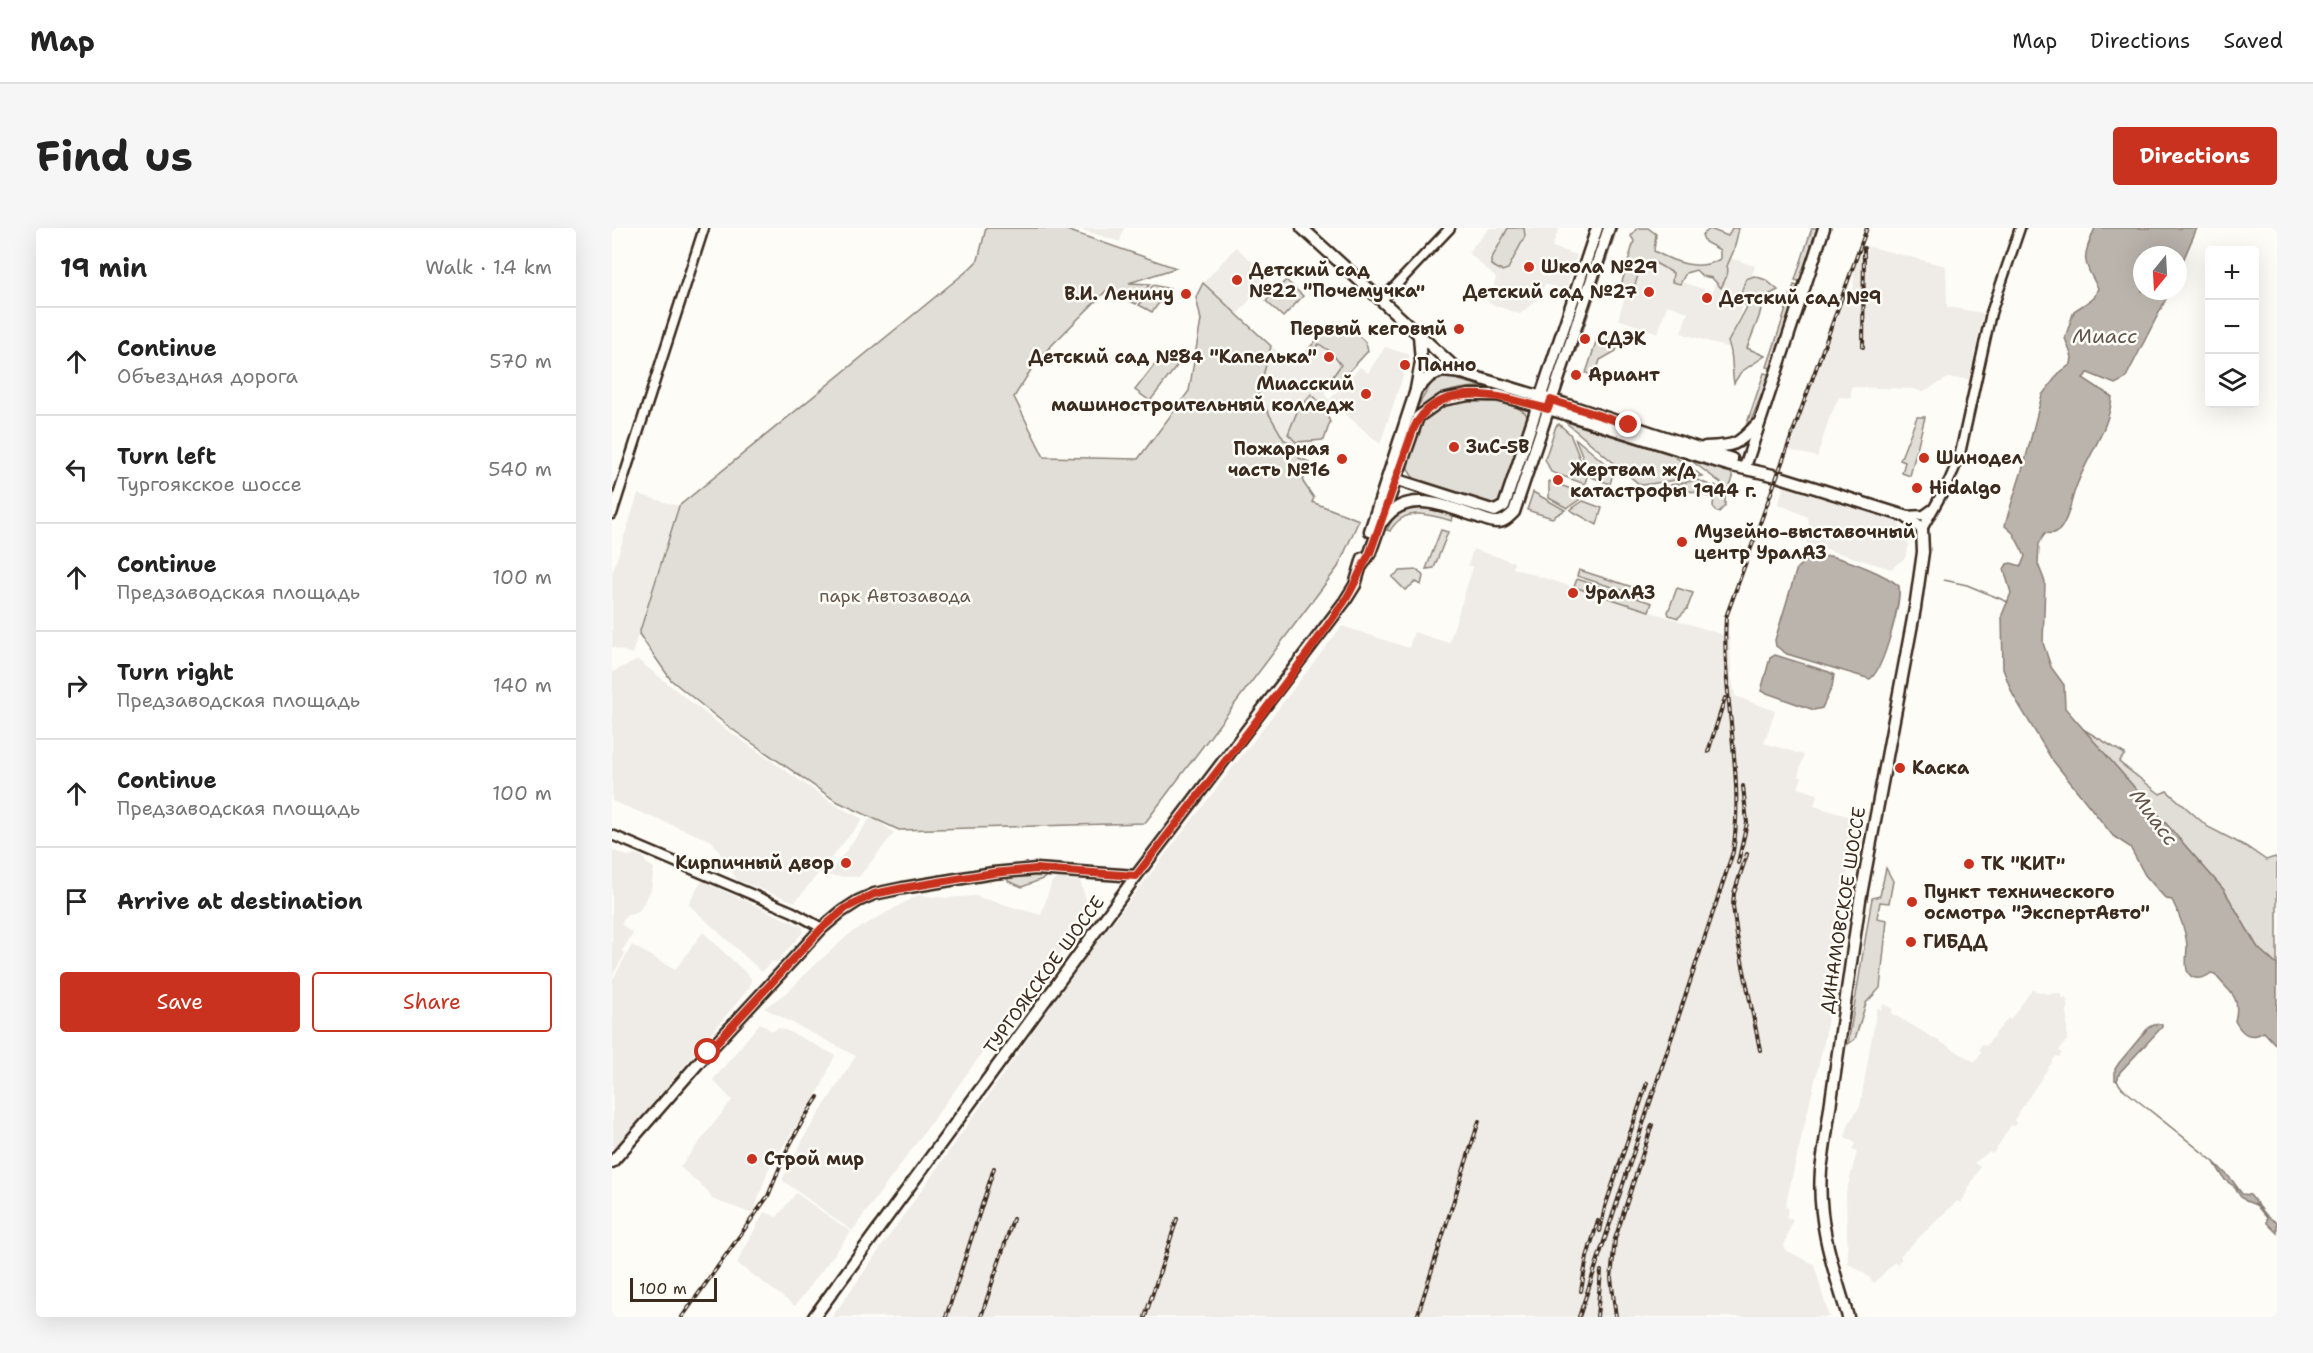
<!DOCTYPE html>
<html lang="en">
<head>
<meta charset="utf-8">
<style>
	:root { --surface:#fff; --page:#f6f6f6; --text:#222; --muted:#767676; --line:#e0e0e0; --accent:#c8321e }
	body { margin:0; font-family:"Shantell Sans",sans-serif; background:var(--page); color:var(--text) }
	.controls { position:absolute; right:18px; top:18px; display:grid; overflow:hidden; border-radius:6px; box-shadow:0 6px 24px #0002 }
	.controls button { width:54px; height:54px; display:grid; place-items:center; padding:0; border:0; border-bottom:2px solid var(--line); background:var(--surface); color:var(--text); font:30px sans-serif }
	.compass { position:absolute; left:1521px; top:18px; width:54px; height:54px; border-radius:50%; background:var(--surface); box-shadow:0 6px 24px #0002; rotate:198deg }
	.scale { position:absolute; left:18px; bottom:15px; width:87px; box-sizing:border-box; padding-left:6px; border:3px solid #3b2a1e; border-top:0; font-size:16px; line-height:21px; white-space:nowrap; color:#3b2a1e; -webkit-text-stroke:4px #fdfcf7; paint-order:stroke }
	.stop { position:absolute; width:18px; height:18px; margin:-14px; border:4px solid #c8321e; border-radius:50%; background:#fff }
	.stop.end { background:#c8321e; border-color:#fff; box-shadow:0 2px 6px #0008 }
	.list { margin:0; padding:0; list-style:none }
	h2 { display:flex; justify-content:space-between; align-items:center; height:78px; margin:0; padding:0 24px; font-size:26px }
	h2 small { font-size:20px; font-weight:400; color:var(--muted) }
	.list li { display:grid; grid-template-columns:39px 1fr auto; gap:18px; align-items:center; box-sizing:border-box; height:108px; padding:0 24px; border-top:2px solid var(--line) }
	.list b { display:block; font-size:22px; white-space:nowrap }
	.list p { margin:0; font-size:20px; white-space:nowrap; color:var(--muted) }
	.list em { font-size:20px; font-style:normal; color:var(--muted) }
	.actions { display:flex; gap:12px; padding:18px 24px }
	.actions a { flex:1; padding:14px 0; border:2px solid var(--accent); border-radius:6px; text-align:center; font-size:21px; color:var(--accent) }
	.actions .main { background:var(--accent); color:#fff }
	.icon { flex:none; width:33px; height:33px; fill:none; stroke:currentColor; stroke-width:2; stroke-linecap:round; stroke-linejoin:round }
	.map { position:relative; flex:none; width:1665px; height:1089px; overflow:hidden; border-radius:6px }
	header { display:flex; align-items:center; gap:36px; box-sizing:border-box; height:84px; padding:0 30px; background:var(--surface); border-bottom:2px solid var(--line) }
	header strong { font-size:28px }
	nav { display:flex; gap:33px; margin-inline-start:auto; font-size:21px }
	.intro { display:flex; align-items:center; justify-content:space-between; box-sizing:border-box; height:144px; padding:0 36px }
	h1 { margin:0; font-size:42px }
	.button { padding:15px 27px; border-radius:6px; background:var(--accent); color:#fff; font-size:21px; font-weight:700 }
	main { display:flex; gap:36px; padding:0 36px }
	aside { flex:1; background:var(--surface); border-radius:6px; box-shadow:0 6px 24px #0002 }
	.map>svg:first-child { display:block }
</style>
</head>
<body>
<header>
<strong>Map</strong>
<nav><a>Map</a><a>Directions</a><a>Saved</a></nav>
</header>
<div class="intro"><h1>Find us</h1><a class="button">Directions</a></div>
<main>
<aside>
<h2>19 min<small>Walk · 1.4 km</small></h2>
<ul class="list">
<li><svg class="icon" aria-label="ahead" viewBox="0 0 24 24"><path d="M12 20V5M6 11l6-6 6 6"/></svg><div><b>Continue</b><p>Объездная дорога</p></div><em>570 m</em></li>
<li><svg class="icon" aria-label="left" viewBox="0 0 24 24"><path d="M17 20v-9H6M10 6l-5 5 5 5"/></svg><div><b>Turn left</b><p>Тургоякское шоссе</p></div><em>540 m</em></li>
<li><svg class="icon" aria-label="ahead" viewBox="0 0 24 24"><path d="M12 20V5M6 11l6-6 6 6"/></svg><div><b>Continue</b><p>Предзаводская площадь</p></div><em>100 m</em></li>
<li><svg class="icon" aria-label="right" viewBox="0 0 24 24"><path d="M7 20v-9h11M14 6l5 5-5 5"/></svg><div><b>Turn right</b><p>Предзаводская площадь</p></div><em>140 m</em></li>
<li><svg class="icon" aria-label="ahead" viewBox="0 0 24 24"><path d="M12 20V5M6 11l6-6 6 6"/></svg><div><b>Continue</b><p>Предзаводская площадь</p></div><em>100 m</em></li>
<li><svg class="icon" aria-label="arrive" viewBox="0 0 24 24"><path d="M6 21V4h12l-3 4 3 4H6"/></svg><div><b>Arrive at destination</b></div></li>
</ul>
<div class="actions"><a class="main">Save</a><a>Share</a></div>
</aside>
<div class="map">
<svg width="1665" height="1089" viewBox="0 0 1665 1089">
	<rect width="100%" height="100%" fill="#fdfcf7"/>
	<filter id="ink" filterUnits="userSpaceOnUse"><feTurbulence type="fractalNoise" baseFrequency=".0167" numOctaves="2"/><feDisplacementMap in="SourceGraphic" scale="12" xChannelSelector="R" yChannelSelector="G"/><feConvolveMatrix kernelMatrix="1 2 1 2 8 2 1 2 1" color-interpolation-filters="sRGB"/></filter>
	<g filter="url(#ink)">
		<g fill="#efece7">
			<polygon points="464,0 512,0 508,14"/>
			<polygon points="878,0 947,0 940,19 965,27 954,62 933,56 927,70 908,86 876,75 884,50 856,24"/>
			<polygon points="1255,18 1334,38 1335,79 1371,85 1357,151 1336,150 1310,164 1302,161 1239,159 1239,170 1228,169 1225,173 1217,191 1205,229 1177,222 1231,74 1241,77 1242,41 1246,28 1254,28"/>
			<polygon points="624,19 657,49 625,87 591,55"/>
			<polygon points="1027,25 1068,38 1064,52 1100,64 1112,28 1143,38 1117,120 1069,105 1076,84 1055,77 1046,105 1006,91"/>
			<polygon points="723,92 754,120 712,165 717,172 748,139 756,145 773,119 798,127 768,216 718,173 701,220 698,221 672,212 646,167 659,118 681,138"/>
			<polygon points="1172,258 1286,293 1297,317 1293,330 1279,341 1194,315 1197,303 1196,289 1166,276"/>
			<polygon points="26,266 66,278 20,426 0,419 0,346"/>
			<polygon points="861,321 902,334 901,340 1118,409 1119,446 1123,468 1163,483 1152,515 1192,527 1186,548 1190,549 1186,560 1206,566 1202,578 1245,591 1232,670 1213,810 1173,979 1177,980 1174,989 1181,991 1172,1018 1173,1022 1202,1036 1217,1089 220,1089 471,733 730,398 797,420 802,404 837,415 861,339 856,337"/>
			<polygon points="26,432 112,500 225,578 251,591 183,674 125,652 100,613 0,573 0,444"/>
			<polygon points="260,588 282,605 247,649 215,648"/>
			<polygon points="0,622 16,628 23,626 31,629 34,635 42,640 39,662 27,683 15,687 9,696 21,705 10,723 13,726 0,748"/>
			<polygon points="447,650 468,653 478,683 437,741 376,817 240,1003 170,952 194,906 244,828 152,780 178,762 197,742 240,704 306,667 337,670 363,668 429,687 440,653"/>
			<polygon points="90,653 191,699 191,704 165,734 160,733 150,744 76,676"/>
			<polygon points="91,704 139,750 138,759 1,923 0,753 20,717 63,742"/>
			<polygon points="1420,762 1435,766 1450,765 1450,770 1455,771 1455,812 1447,823 1450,825 1447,829 1444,828 1402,892 1404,895 1402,898 1399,897 1381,926 1377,924 1362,935 1368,939 1349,975 1345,973 1288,1028 1290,1031 1285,1036 1283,1034 1262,1055 1253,1046 1236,1035 1234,965 1245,924 1240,922 1243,915 1233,909 1237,895 1248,878 1265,780 1269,781 1271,776 1281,781 1279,785 1363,834 1370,824 1367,822 1370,816 1374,818 1396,790 1398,792"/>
			<polygon points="148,795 160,803 167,800 178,804 223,827 209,859 156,942 141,986 100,971 96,963 68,939 120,872 101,852"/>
			<polygon points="184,965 239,1004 183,1078 125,1035 152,984 165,989"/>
		</g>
		<g fill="#e1ded7" stroke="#8e847a" stroke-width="1.5">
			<polygon points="374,0 449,0 564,40 517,55 538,56 524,76 499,64 500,60 495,62 425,132 402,169 432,229 526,231 577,163 589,92 584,69 591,55 659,118 646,167 672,212 691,219 687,230 697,234 691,254 702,270 700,274 747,292 726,339 533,595 287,602 224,573 117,499 59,452 27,406 67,278 355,43 366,32"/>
			<polygon points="896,0 912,0 913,8 896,41 890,43 879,37 879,32"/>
			<polygon points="1000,0 1005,0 964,123 960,120"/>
			<path d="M1025,0H1036L1044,6L1042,23C1062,34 1087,44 1108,31V22L1093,14L1090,7L1098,1L1116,8L1120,0H1127L1122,22L1115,38C1118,45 1112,53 1109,60L1100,50L1090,48L1084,42L1074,45L1068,56L1060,54L1061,45L1038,32L1029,38L1022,60L1012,65L1010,54L1022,13L1019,8Z"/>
			<polygon points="1200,0 1208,0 1190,54 1183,52"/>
			<path d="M1142,48L1154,52L1166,62L1152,69L1147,89L1135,120L1153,128L1129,144L1122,155C1119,140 1122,127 1116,114L1135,79C1126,70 1129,63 1134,51Z"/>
			<polygon points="674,52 691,68 671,89 654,73"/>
			<polygon points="541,57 558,61 540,84 527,77"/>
			<polygon points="1182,57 1189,59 1162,141 1155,139"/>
			<polygon points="716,100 728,107 742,103 754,115 756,123 723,159 716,155 729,137 719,124 707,116 690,132 699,118"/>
			<polygon points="1005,107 1008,110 1004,123 988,132 983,148 974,145 986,108"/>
			<polygon points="550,127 565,138 538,173 523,162"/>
			<path d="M1152,145L1157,146C1151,167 1141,184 1135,205L1131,207Z"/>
			<path d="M832,148L872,159C842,159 821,165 800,188L820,154Z"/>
			<polygon points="699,166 710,176 718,194 712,212 684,214 676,206 685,184"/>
			<path d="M861,173C879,174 904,173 916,188L887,275L884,278L807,254C799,248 796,244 795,234C810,191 811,178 861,173Z"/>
			<polygon points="1305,189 1313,189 1298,248 1290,245 1293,234 1288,232"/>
			<polygon points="952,193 1059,226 1090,248 1031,257 1027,256"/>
			<polygon points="947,196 958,206 975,248 973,256 939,244 933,231 944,198"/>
			<polygon points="963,210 1002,243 998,256 979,249"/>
			<polygon points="1073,228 1119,245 1121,250 1117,261"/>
			<polygon points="1085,252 1100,258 1098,269 1058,257"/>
			<polygon points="937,253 970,265 967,272 955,280 937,270"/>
			<polygon points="1103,257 1113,266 1113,278 1107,284 1103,283 1101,278"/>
			<polygon points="921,264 953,282 940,290 915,282"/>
			<polygon points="971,273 990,280 985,297 958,282"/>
			<path d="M807,277L841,288L840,293C817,286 792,278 778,303L775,302C782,285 791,281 807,277Z"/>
			<polygon points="829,302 836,304 822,340 814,341"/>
			<polygon points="806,342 811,348 809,357 804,354 793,362 780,349 788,343"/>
			<polygon points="967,342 1033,363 1031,369 965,348"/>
			<polygon points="965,351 1040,375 1037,383 962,359"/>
			<polygon points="1065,360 1081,365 1075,381 1066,390 1057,387 1056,384"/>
			<polygon points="1471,501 1513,526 1507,534 1548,566 1555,563 1596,599 1635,619 1654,632 1663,629 1665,631 1665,737 1646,720 1612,662"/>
			<polygon points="1274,640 1281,653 1277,675 1268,674 1265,690 1275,692 1268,760 1254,775 1243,811 1236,816 1260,670 1268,668"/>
			<polygon points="433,646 433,650 410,659 396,653 395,650"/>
		</g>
		<g fill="#bbb4ad" stroke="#887d74" stroke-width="1.5">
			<path d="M1483,0H1585L1566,44V27H1530V63H1558L1513,151L1503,156L1476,145L1471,150L1500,169C1497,204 1472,232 1462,265C1458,277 1457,289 1449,300C1445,306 1439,306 1433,305L1427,316L1426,336L1433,354L1431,415L1439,439L1452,457L1453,480L1612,662L1646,720L1665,737V818L1652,804C1638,812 1630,806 1623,793C1630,765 1615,764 1603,746L1599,745C1592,751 1579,754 1575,742C1573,735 1575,725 1575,718C1574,702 1567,686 1560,672L1554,671L1533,647L1518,619L1501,608L1439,530L1401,467L1391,441L1390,387L1399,365L1392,341L1395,336L1399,335L1409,338L1413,328L1401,305L1393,298L1394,293L1413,233L1430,167L1447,145L1459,136L1460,129L1453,110L1462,83L1482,70L1486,60C1470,31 1470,31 1483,0Z"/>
			<path d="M1218,328C1237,332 1273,346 1287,358C1289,375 1272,441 1258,451L1175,426L1164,418L1163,412L1185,340L1195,331Z"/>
			<polygon points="1163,427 1217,444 1222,447 1220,459 1210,480 1202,482 1149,463 1158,430"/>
			<polygon points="1545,796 1550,796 1550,799 1508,844 1505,853 1503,852 1503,841 1507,835 1537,799"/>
			<polygon points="1602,934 1620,952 1630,966 1638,967 1655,988 1665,995 1665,1005 1655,995 1655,990 1644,977 1634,973 1628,968 1623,959 1613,952"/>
		</g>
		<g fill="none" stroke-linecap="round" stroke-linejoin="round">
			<g stroke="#887d74" stroke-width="1.5">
				<polyline points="1332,352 1355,357 1396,374"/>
				<path d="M1505,853L1510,860C1541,885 1572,909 1602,934"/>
			</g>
			<g stroke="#3b2a1e" stroke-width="13">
				<g id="minor">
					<polyline points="769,73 838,0"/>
					<polyline points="0,286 92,0"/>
					<polyline points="1293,288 1312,287 1319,282"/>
					<polyline points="1310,301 1337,253 1347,230 1379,85 1408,0"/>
					<polyline points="0,607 181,684 210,700"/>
				</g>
			</g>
			<g stroke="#3b2a1e" stroke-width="15">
				<g id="major">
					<polyline points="690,0 849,145"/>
					<polyline points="804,161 809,134 807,107"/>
					<path d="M1093,219C1122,218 1125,218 1144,197"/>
					<polyline points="1133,239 1212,0"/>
					<polyline points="779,250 883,283 892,278 985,0"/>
					<path d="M771,293C794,260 833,278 863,288C870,290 879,295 886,294C892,294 897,289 902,284L997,0"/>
					<polyline points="758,303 804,162 818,148 830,143 850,145 953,176 1120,231"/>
					<path d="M750,337L758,325L806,189L830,172L857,167H886L950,185L1116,237L1165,248L1293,288L1310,301L1311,324L1303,380L1248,672L1209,942C1205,994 1221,1040 1236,1089"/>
					<polyline points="0,934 96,824 210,700 229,684 246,673 262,666 291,660 381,645 424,641 524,648"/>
					<polyline points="202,1089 524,648 733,373 743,357 751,330"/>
				</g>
			</g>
			<use href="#minor" stroke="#fdfcf7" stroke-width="8"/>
			<use href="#major" stroke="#fdfcf7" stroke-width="10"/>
			<g stroke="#3b2a1e" stroke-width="4">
				<g id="rail">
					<polyline points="1251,119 1252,20"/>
					<polyline points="1096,524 1113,470"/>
					<polyline points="1135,626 1122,665 1121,678 1125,708 1148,822"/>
					<polyline points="1126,635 1135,595 1131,558"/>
					<polyline points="988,1003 993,979 1035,855"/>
					<polyline points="969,1063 975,1029 986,993"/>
					<polyline points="70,1089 156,968 174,924 191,892 206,869"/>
					<polyline points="334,1089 382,940"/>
					<polyline points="369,1089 401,991"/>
					<polyline points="533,1089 565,991"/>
					<polyline points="805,1089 867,893"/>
					<path d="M967,1089L1121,624C1133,546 1109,468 1114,389L1255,0"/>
					<polyline points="985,1089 989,1043"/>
					<polyline points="1004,1089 999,1050 1003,1011 1040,897"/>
				</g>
			</g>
			<use href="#rail" stroke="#fdfcf7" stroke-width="1.5" stroke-dasharray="4.5" stroke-linecap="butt"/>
		</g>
	</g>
	<g fill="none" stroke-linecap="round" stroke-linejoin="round" filter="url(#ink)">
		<path stroke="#c8321e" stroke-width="8" d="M96,824L210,700L234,680L262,666L291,660L381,645L424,641L524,648C593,557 667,468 732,374C743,358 748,341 758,325L801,202C825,148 893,169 936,181L939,172L1017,197"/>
	</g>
	<g fill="#c8321e" stroke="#fdfcf7" stroke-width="2">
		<circle cx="917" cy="39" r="6"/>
		<circle cx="625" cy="52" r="6"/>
		<circle cx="1037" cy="64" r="6"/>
		<circle cx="574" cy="66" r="6"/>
		<circle cx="1095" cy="70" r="6"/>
		<circle cx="847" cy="101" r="6"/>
		<circle cx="973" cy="111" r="6"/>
		<circle cx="717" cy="129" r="6"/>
		<circle cx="793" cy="137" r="6"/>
		<circle cx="964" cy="147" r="6"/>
		<circle cx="754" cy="166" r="6"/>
		<circle cx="842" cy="219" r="6"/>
		<circle cx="1312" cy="230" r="6"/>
		<circle cx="730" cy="231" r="6"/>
		<circle cx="946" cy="252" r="6"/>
		<circle cx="1305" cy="260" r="6"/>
		<circle cx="1070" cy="314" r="6"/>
		<circle cx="961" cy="365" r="6"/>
		<circle cx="1288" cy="540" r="6"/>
		<circle cx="234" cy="635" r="6"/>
		<circle cx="1357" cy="636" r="6"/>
		<circle cx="1300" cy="674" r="6"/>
		<circle cx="1299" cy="714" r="6"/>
		<circle cx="140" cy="931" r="6"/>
	</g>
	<g text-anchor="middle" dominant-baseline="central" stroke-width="5" stroke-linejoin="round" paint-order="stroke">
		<g font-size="18" font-weight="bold" fill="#3b2a1e" stroke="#fdfcf7" text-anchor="start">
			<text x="929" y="39">Школа №29</text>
			<text x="637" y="42">Детский сад<tspan x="637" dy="21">№22 "Почемучка"</tspan></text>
			<text x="1025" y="64" text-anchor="end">Детский сад №27</text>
			<text x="562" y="66" text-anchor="end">В.И. Ленину</text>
			<text x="1107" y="70">Детский сад №9</text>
			<text x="835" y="101" text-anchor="end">Первый кеговый</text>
			<text x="985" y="111">СДЭК</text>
			<text x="705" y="129" text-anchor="end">Детский сад №84 "Капелька"</text>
			<text x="805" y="137">Панно</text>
			<text x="976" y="147">Ариант</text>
			<text x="742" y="156" text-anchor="end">Миасский<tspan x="742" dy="21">машиностроительный колледж</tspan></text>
			<text x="854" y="219">ЗиС-5В</text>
			<text x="718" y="221" text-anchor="end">Пожарная<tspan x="718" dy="21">часть №16</tspan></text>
			<text x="1324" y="230">Шинодел</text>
			<text x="958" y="242">Жертвам ж/д<tspan x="958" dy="21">катастрофы 1944 г.</tspan></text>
			<text x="1317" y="260">Hidalgo</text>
			<text x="1082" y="304">Музейно-выставочный<tspan x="1082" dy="21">центр УралАЗ</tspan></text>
			<text x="973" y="365">УралАЗ</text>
			<text x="1300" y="540">Каска</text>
			<text x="222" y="635" text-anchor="end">Кирпичный двор</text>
			<text x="1369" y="636">ТК "КИТ"</text>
			<text x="1312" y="664">Пункт технического<tspan x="1312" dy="21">осмотра "ЭкспертАвто"</tspan></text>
			<text x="1311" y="714">ГИБДД</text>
			<text x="152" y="931">Строй мир</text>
		</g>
		<g font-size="18" fill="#64574c" stroke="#fdfcf7">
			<text x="283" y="368">парк Автозавода</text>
		</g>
		<g font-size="18" fill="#3b2a1e" stroke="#fdfcf7">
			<text transform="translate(1231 682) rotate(-81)">ДИНАМОВСКОЕ ШОССЕ</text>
			<text transform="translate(432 747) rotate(-54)">ТУРГОЯКСКОЕ ШОССЕ</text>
		</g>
		<g font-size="20" font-style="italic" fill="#615349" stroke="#fdfcf7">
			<text x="1493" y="108">Миасс</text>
			<text transform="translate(1542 589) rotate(53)">Миасс</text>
		</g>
	</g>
</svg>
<div class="controls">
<button>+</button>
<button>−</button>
<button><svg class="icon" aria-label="layers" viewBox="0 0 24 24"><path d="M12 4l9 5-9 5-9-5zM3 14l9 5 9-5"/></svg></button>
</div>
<svg class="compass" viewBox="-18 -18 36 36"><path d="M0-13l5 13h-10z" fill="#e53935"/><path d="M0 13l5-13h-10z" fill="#767676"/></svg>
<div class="scale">100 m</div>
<div class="stop" style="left:96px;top:824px"></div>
<div class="stop end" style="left:1017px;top:197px"></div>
</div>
</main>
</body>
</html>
